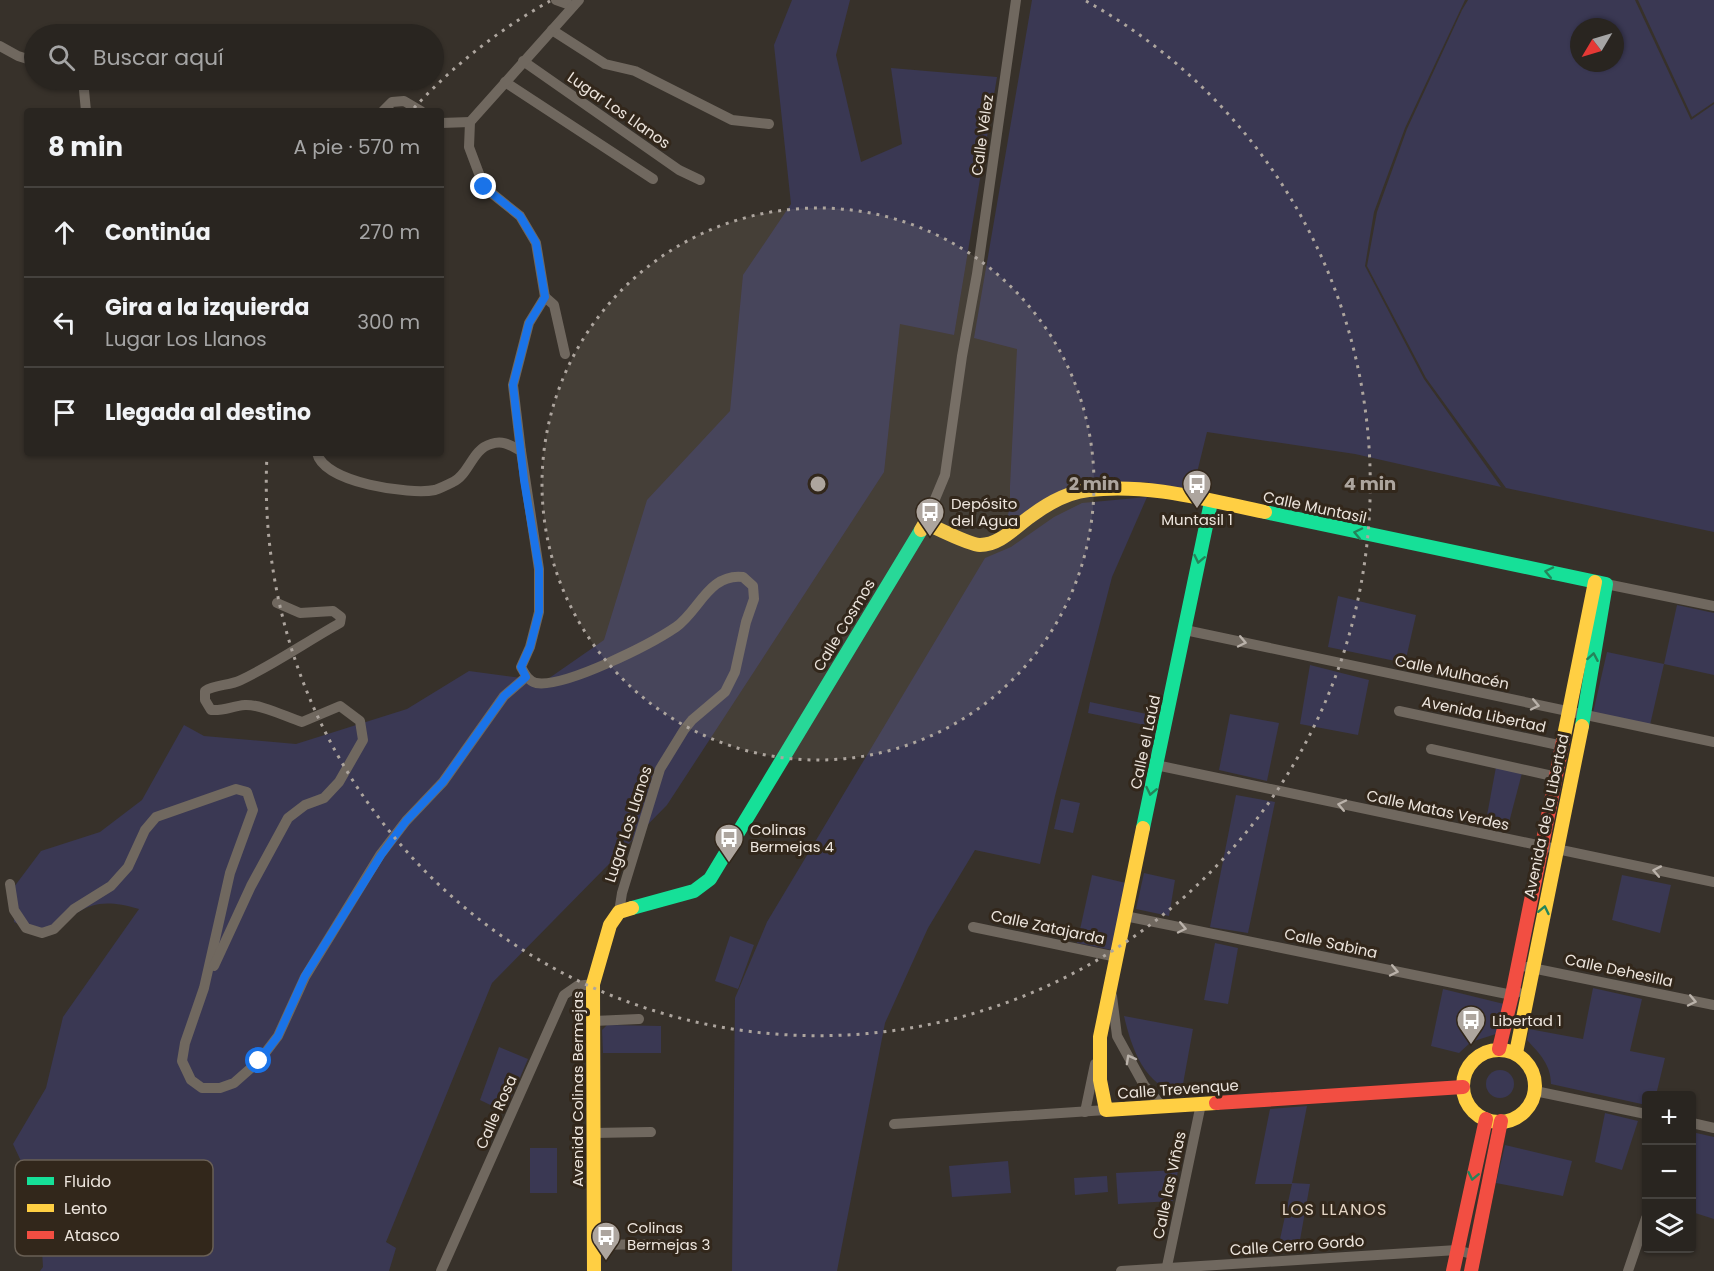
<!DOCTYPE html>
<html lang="es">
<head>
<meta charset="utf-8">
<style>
	:root { --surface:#292520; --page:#35312d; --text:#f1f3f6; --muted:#a5a5a5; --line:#45423e }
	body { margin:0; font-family:Poppins,sans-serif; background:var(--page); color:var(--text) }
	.controls { position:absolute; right:18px; bottom:18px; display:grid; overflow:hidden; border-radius:6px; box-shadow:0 2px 4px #0004 }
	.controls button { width:54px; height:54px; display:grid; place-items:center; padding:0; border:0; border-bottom:2px solid var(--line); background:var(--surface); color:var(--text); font:30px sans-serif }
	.compass { position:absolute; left:1570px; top:18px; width:54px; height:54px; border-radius:50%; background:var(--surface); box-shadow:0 2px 4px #0004; rotate:232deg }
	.stop { position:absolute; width:18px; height:18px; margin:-14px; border:4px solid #1a73e8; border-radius:50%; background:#fff }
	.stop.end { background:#1a73e8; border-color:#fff; box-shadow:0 2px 6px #0008 }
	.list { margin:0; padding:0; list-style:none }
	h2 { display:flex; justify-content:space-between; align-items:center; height:78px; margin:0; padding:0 24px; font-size:26px }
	h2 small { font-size:20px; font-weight:400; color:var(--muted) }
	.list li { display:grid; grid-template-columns:39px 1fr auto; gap:18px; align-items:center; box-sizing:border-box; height:90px; padding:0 24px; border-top:2px solid var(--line) }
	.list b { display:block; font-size:22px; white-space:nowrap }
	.list p { margin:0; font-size:20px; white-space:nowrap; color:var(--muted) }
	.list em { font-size:20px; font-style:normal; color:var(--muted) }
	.icon { flex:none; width:33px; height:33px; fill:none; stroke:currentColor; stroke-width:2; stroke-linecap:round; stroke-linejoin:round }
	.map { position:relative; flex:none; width:1714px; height:1271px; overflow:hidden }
	.search { position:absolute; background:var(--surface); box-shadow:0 2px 4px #0004; left:24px; top:24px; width:420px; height:66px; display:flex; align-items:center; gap:15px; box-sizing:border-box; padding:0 21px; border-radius:33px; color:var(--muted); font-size:22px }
	.panel { position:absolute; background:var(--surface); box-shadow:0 2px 4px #0004; left:24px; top:108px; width:420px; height:348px; border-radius:6px }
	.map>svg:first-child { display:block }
</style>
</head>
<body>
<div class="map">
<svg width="1714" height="1271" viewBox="0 0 1714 1271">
	<rect width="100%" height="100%" fill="#37312a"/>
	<g fill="#3a3853" fill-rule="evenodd">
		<path d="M792,0H850L836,55L861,162L902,144L891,68L997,77L954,335L900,324L884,472L667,805L492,983L386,1242L396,1248L389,1271H40L43,1267L39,1200L13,1144L46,1088L63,1017L139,909C91,895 83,909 45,936L14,922V887L41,851L100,832L142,800L184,725L204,736L296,744L407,709L469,671L545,681L604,640L647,500L730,411L743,275L791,204L774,45Z"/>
		<polygon points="1032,0 1465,0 1405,128 1374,212 1365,266 1424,379 1501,487 1355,454 1207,432 1192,493 1146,482 1070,490 1003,530 1010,508 1010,486 1017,349 974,338"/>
		<path d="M1468,0H1635L1691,120L1714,104V532L1506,488L1426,378L1367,266L1377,212L1407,129L1462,10ZM1579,27H1615V63H1579Z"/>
		<polygon points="1638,0 1714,0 1714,102 1692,117"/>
		<polygon points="1147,497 1112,577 1055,796 1040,864 975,850 928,928 885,1023 837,1271 732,1271 735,998 767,922 985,558 1011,547 1054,517 1082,503"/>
		<polygon points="1338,596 1416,615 1405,663 1328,647"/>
		<polygon points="1677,605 1714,613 1714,675 1664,664 1650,725 1593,713 1607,652 1664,664"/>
		<polygon points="1310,665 1369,680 1358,735 1300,724"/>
		<polygon points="1090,702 1156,716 1154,727 1088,713"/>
		<polygon points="1230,714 1279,723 1267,781 1219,770"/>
		<polygon points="1496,767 1522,773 1507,830 1485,826"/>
		<polygon points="1236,795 1275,802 1248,933 1210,927"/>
		<polygon points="1061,799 1080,803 1073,833 1054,829"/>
		<polygon points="1144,873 1175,880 1169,916 1136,909"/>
		<polygon points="1092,875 1126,883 1112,950 1077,943"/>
		<polygon points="1622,875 1671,885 1660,933 1612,920"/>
		<polygon points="730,936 754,945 738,989 715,981"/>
		<polygon points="1215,943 1238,948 1228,1004 1204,1000"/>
		<path d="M1593,988L1642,999L1630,1051L1665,1058L1656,1095L1646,1096V1105L1551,1084C1551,1065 1540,1054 1527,1040L1529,1029L1583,1039Z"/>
		<polygon points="1443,989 1504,1004 1496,1034 1471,1042 1459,1053 1431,1046"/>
		<path d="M1124,1016L1193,1029L1181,1095C1144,1085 1132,1050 1124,1016Z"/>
		<polygon points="607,1025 661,1026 661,1053 603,1053 602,1030"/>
		<polygon points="499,1047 528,1059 505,1112 480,1100"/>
		<circle cx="1500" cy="1084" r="14"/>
		<polygon points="1307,1106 1292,1183 1310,1184 1298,1251 1277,1253 1292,1184 1255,1184 1270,1109"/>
		<polygon points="1605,1113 1638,1121 1622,1170 1595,1162"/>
		<polygon points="1692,1132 1714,1137 1714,1219 1692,1212"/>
		<polygon points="1505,1145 1572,1161 1563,1196 1496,1183"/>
		<rect x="530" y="1148" width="27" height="45"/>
		<polygon points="1008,1161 1011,1193 952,1197 949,1166"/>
		<polygon points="1178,1170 1173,1201 1118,1204 1116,1173"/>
		<polygon points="1107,1176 1108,1192 1075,1195 1074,1178"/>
	</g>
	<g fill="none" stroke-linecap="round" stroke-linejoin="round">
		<g stroke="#70685f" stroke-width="10">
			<polyline points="556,0 573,6"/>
			<polyline points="552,30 605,64 635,71 732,120 769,124"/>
			<polyline points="0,46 18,56 34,61"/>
			<polyline points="523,61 679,170 700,180"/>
			<polyline points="83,80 86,111"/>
			<polyline points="505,82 653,179"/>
			<polyline points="383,111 392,102 404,101 421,111"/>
			<polyline points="441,123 470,122"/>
			<polyline points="545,297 554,305 565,354"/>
			<polyline points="521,451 513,385 529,323 545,297 536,243 520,216 484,187 469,147 470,122 579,0"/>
			<path d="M317,453C324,483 410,495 435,490C441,488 447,485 453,482C469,475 472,449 491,444C503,440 510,445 521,451L539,569V612L530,647L521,667C525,674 528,681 536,683C565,688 651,644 676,627C699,611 709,573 743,577L753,586L754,599L746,622L735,672L725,692L692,720L684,730L660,769L622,893L619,912"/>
			<polyline points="925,523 945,475 962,356 977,274 1016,0"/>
			<polyline points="1606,584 1714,606"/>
			<polyline points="1185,630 1714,742"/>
			<polyline points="1399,711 1563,746"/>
			<polyline points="1431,749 1557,777"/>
			<polyline points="1156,765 1714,882"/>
			<polyline points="10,884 14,910 26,928 42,933 54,929 74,909 111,886 128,867 145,830 156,817 236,789 247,792 253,810 230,873 204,988 185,1043 182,1061 191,1080 202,1088 220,1088 234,1083 259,1061 278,1036 305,977 380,855 406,821 443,782 504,696 526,677"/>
			<polyline points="1125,916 1512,995 1518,992"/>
			<polyline points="973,927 1117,957"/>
			<path d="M214,966L251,886L288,818L305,805L324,798L339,782L363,740L360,721L340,706L302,722C286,717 261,704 245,705C232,706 225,711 211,710L205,700V691C215,684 229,686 241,680C275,664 306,642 340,623L341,617L333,611L300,613L277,603"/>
			<polyline points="1527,967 1714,1005"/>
			<polyline points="1112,996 1117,1036 1144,1085 1163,1107"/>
			<polyline points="594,1021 639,1019"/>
			<polyline points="1535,1091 1646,1114"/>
			<polyline points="1085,1112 1095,1064"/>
			<polyline points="1692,1123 1714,1128"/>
			<polyline points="894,1124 1106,1110"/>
			<polyline points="593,1133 651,1132"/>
			<polyline points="593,1245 659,1244"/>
			<polyline points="441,1271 564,995 577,986 593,984"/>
			<polyline points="1121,1271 1457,1250 1475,1255"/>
			<polyline points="1166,1271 1201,1104"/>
			<polyline points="1628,1271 1646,1218"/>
		</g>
		<g stroke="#16e098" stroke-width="14">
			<polyline points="1265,512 1606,584 1582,726"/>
			<polyline points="1143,828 1211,502"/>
			<polyline points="632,908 694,891 710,879 921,530"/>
		</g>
		<g stroke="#ffcf43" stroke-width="14">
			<path d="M921,530L925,523C937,528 969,545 980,545C1000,545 1015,527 1031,516C1047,504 1068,492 1089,490C1149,483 1207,500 1265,512"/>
			<polyline points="1563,741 1595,582"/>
			<polyline points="1143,828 1100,1037 1100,1080 1106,1110 1216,1103"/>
			<circle cx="1499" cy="1086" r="36"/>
			<polyline points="1516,1053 1582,726"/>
			<polyline points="594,1271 593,984 610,925 619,912 632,908"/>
		</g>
		<g stroke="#f24e42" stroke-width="14">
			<polyline points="1499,1049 1512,995 1563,741"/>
			<polyline points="1216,1103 1463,1087"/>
			<polyline points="1453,1271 1486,1119"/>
			<polyline points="1471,1271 1501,1121"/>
		</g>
	</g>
	<defs><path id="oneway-chevron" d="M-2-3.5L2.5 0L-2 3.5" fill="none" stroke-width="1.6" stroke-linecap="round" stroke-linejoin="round" transform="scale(1.5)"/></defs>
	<g stroke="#24845a">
		<use href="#oneway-chevron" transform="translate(1358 533) rotate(-168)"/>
		<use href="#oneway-chevron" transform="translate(1199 559) rotate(102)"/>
		<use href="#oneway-chevron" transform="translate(1549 572) rotate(-168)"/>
		<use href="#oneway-chevron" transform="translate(1593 657) rotate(-80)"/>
		<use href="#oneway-chevron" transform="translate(1151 791) rotate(102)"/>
		<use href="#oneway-chevron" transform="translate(1544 910) rotate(-78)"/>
		<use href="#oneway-chevron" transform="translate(1473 1176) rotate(102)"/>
	</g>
	<g stroke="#bab2aa">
		<use href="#oneway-chevron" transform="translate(1242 642) rotate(12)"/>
		<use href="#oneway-chevron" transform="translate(1535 705) rotate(12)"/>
		<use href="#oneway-chevron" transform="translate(1342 805) rotate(-168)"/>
		<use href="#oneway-chevron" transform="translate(1657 871) rotate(-169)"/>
		<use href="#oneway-chevron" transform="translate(1182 928) rotate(12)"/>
		<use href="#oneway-chevron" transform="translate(1394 971) rotate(12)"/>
		<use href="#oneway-chevron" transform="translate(1692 1001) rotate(12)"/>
		<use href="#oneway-chevron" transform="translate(1130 1059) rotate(-119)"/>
	</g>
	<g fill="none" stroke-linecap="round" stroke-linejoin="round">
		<polyline stroke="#1a73e8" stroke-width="8" points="259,1061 278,1036 305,976 381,855 406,821 443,782 504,696 526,677 521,667 530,647 539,612 539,569 524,480 513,385 529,323 545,297 536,243 520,216 484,187"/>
	</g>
	<circle cx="818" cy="484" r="276" fill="#ada59e" fill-opacity=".12"/>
	<g fill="none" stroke="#ada59e" stroke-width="3" stroke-dasharray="3 6">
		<circle cx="818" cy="484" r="276"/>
		<path d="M414 108A552 552 0 0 1 550 1M1086 1A552 552 0 1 1 267 455"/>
	</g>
	<defs>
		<g id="bus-pin" transform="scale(1.5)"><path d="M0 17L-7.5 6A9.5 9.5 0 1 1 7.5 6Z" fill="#ada59e" stroke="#32271b"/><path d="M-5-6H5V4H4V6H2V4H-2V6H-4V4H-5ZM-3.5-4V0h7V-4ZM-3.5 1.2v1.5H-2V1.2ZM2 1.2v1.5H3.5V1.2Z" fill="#fff"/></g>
	</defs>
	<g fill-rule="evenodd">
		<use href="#bus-pin" x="1197" y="484"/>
		<use href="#bus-pin" x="930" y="512"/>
		<use href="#bus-pin" x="729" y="838"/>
		<use href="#bus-pin" x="1471" y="1020"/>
		<use href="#bus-pin" x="606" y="1236"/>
	</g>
	<g text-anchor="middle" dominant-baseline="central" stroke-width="6" stroke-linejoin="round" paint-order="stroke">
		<g font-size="15" fill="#ece4dc" stroke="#32271b">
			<text transform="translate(619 110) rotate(35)">Lugar Los Llanos</text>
			<text transform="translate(982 135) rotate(-82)">Calle Vélez</text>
			<text transform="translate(1315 507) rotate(12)">Calle Muntasil</text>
			<text transform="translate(844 625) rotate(-59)">Calle Cosmos</text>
			<text transform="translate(1452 672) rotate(12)">Calle Mulhacén</text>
			<text transform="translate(1484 714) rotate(12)">Avenida Libertad</text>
			<text transform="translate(1145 742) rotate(-78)">Calle el Laúd</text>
			<text transform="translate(1438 810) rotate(12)">Calle Matas Verdes</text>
			<text transform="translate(1546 816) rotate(-78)">Avenida de la Libertad</text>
			<text transform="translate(628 824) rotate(-72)">Lugar Los Llanos</text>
			<text transform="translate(1048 927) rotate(12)">Calle Zatajarda</text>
			<text transform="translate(1331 943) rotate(12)">Calle Sabina</text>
			<text transform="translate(1619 970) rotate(12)">Calle Dehesilla</text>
			<text transform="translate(577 1089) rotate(-90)">Avenida Colinas Bermejas</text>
			<text transform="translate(1178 1089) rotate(-4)">Calle Trevenque</text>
			<text transform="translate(496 1112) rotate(-66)">Calle Rosa</text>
			<text transform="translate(1169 1185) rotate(-78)">Calle las Viñas</text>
			<text transform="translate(1297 1245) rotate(-4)">Calle Cerro Gordo</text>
		</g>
		<g font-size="15" fill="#ece4dc" stroke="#32271b" text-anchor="start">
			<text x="951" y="503">Depósito<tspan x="951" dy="17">del Agua</tspan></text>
			<text x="1197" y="519" text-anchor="middle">Muntasil 1</text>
			<text x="750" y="829">Colinas<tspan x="750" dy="17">Bermejas 4</tspan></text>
			<text x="1492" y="1020">Libertad 1</text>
			<text x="627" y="1227">Colinas<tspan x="627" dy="17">Bermejas 3</tspan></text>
		</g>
		<g font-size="16" letter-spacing="1.5" fill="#e5d6c6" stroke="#32271b">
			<text x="1335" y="1209">LOS LLANOS</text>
		</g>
	</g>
	<rect x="15" y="1160" width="198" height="96" rx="9" fill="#32271b" stroke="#6a6055" stroke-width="1.5"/>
	<rect x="27" y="1177" width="27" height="8" fill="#16e098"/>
	<rect x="27" y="1204" width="27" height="8" fill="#ffcf43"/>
	<rect x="27" y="1231" width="27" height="8" fill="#f24e42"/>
	<g font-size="16" fill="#ece4dc">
		<text x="64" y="1187">Fluido</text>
		<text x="64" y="1214">Lento</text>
		<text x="64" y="1241">Atasco</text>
	</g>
	<circle cx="818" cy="484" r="9" fill="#ada59e" stroke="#32271b" stroke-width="3"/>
	<g font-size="18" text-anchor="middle" font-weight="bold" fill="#ada59e" stroke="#32271b" stroke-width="6" stroke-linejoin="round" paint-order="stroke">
		<text x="1094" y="490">2 min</text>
		<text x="1370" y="490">4 min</text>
	</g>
</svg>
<div class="controls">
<button>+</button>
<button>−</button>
<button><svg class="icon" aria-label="layers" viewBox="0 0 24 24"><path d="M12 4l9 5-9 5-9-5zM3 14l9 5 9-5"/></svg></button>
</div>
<svg class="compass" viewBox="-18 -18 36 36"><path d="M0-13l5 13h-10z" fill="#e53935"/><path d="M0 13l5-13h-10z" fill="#a5a5a5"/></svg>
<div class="stop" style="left:259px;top:1061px"></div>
<div class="stop end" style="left:484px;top:187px"></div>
<div class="search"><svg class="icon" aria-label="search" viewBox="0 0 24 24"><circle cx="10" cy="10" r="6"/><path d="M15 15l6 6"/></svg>Buscar aquí</div>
<section class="panel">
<h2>8 min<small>A pie · 570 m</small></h2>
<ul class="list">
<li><svg class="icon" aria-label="ahead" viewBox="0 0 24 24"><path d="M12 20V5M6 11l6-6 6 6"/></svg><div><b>Continúa</b></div><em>270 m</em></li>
<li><svg class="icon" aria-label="left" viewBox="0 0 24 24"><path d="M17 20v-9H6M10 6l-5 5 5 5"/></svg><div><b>Gira a la izquierda</b><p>Lugar Los Llanos</p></div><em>300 m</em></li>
<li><svg class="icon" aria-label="arrive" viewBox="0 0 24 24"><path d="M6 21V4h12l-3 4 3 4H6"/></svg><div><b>Llegada al destino</b></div></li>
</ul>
</section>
</div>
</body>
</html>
